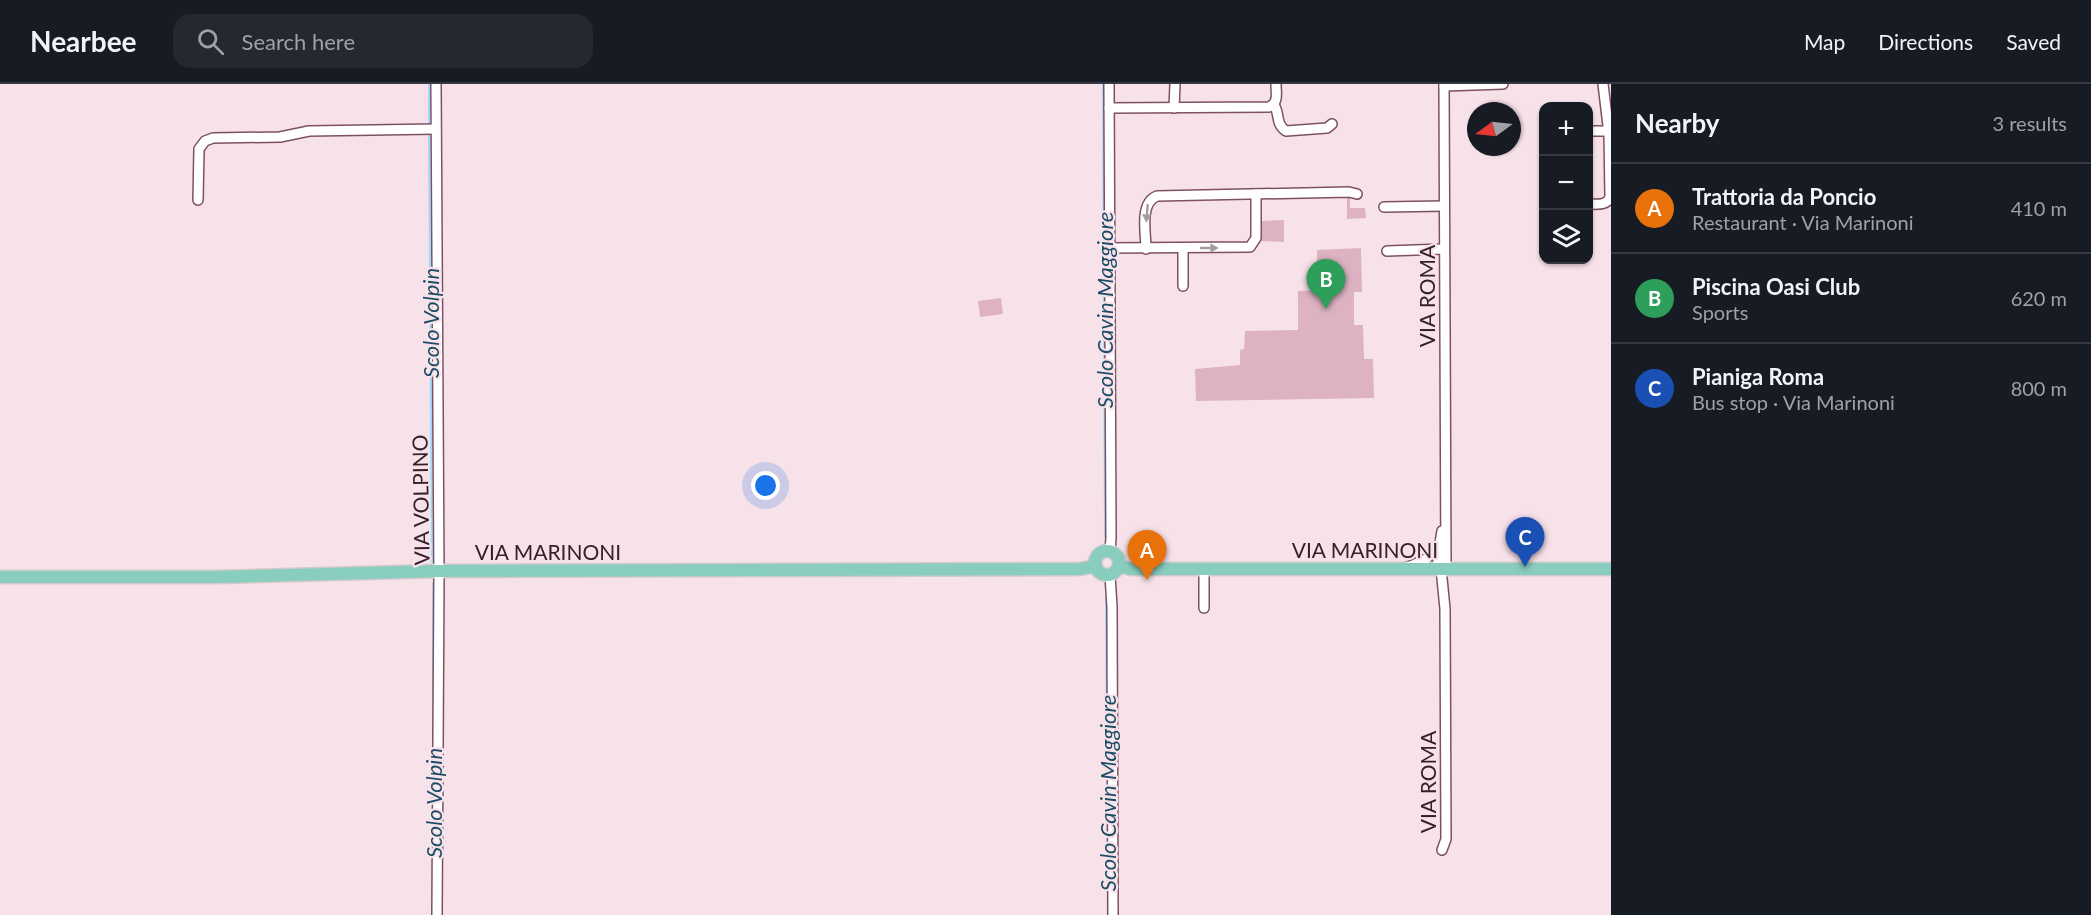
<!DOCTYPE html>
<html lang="en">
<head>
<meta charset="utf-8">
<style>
	:root { --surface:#171b24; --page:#242831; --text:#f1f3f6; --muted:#9ea1a6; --line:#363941; --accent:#7c3aed }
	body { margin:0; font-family:Lato,sans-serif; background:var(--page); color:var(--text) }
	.controls { position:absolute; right:18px; top:18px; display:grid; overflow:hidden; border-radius:12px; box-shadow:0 2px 4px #0004 }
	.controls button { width:54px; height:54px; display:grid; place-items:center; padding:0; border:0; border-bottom:2px solid var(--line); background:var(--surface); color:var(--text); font:30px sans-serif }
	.compass { position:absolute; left:1467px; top:18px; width:54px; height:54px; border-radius:50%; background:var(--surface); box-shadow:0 2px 4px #0004; rotate:255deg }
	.you { position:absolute; left:766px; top:402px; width:21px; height:21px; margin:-15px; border:4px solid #fff; border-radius:50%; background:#1a73e8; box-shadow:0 0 0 9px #1a73e833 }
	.badge { display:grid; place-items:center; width:39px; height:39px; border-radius:50%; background:var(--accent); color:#fff; font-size:20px; font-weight:700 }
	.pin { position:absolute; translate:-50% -50px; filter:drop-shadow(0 2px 3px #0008) }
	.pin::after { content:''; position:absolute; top:32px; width:21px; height:18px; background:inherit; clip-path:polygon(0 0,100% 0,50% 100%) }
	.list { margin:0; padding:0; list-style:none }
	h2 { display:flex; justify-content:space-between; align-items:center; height:78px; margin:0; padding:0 24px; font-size:26px }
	h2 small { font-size:20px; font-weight:400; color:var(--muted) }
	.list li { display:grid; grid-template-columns:39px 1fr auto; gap:18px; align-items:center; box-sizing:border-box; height:90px; padding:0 24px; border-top:2px solid var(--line) }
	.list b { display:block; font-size:22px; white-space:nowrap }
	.list p { margin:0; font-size:20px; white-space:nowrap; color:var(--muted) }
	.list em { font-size:20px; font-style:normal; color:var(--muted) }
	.icon { flex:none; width:33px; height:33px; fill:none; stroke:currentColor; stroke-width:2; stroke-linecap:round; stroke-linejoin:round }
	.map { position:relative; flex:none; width:1611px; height:831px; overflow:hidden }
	header { display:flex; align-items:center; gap:36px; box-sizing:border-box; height:84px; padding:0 30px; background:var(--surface); border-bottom:2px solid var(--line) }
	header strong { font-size:28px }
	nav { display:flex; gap:33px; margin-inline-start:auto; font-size:21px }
	.search { width:420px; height:54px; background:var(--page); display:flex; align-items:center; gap:15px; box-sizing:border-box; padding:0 21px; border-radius:18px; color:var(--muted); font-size:22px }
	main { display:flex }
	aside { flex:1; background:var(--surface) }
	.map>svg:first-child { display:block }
</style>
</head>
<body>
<header>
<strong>Nearbee</strong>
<div class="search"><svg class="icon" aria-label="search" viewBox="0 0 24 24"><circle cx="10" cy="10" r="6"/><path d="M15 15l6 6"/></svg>Search here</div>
<nav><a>Map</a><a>Directions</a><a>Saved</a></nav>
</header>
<main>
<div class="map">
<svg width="1611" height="831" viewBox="0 0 1611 831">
	<rect width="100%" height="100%" fill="#f8e2e9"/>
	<g fill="#ddb3c2">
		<polygon points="1347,113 1350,114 1350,124 1365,124 1366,134 1347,135"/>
		<polygon points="1284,136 1284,158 1261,157 1261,137"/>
		<polygon points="1361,164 1362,208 1354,208 1354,241 1363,241 1364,275 1373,275 1374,314 1196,317 1195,285 1240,281 1240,266 1244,265 1245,247 1298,246 1298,207 1317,206 1317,166"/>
		<polygon points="1001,214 1003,230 980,233 978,217"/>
	</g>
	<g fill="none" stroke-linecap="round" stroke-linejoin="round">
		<g stroke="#9bd9ff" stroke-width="2">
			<polyline points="429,0 429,43"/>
			<polyline points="1103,0 1105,453"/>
			<polyline points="429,48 432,478"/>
			<polyline points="433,499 433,708"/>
			<polyline points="1106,515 1108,831"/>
		</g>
		<g stroke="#7e5162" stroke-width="12">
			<g id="minor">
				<polyline points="436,0 439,491 437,831"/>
				<polyline points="1109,0 1111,454 1110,467"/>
				<polyline points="1444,0 1446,484"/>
				<polyline points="1444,2 1503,0"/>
				<path d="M1274,21C1280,29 1275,40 1286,47L1327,44L1332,40"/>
				<path d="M1109,24L1269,23C1279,19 1276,9 1276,0"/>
				<polyline points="1174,24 1175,0"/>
				<polyline points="1588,47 1611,47"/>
				<polyline points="198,116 199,65 205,57 213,54 280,53 309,47 436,45"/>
				<path d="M1588,120C1597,120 1607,122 1610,113L1609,50L1603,0"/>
				<polyline points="1384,123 1444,122"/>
				<polyline points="1109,164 1250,163 1256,154 1256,110"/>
				<path d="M1146,165C1146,149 1139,119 1157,112L1349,108L1357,110"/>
				<polyline points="1183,165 1183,202"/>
				<polyline points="1387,167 1444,165"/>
				<polyline points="1408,483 1426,475 1438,463"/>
				<polyline points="1438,484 1438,471 1442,447"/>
				<polyline points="1441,484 1445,525 1446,755 1442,766"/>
				<polyline points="1204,485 1204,524"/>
				<polyline points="1110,491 1112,523 1113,831"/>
			</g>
		</g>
		<g stroke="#cfcacc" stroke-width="15">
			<g id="major">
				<circle cx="1107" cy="479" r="12"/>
				<polyline points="1119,482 1131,485 1611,485"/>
				<polyline points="0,493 216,493 439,487 1080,485 1096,482"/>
			</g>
		</g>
		<use href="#minor" stroke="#fff" stroke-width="9"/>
		<use href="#major" stroke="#89cdbe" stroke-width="12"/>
	</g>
	<defs><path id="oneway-solid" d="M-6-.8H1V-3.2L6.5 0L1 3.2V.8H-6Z" transform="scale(1.5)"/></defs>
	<g fill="#a49b9f">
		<use href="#oneway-solid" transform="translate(1147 129) rotate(95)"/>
		<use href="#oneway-solid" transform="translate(1209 164)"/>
	</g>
	<g text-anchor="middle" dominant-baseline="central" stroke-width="4.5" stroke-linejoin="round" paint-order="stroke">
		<g font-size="21" fill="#352129" stroke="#f8e2e9">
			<text transform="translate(1426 212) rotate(-90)">VIA ROMA</text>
			<text transform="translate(420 416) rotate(-91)">VIA VOLPINO</text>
			<text x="1365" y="465">VIA MARINONI</text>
			<text x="548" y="467">VIA MARINONI</text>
			<text transform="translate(1427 698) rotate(-90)">VIA ROMA</text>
		</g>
		<g font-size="22" font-style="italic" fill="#1b4c65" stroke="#f8e2e9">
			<text transform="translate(1104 226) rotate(-90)">Scolo Cavin Maggiore</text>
			<text transform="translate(430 239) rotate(-90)">Scolo Volpin</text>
			<text transform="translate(1107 709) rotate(-90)">Scolo Cavin Maggiore</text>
			<text transform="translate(433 719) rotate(-90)">Scolo Volpin</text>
		</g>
	</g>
</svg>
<div class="controls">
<button>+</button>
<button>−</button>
<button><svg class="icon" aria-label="layers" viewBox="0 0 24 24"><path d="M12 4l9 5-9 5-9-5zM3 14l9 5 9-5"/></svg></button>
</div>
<svg class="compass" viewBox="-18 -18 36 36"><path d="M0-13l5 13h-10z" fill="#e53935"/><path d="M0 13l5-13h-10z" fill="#9ea1a6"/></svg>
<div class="you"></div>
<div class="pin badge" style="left:1147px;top:496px;background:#e8710a">A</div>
<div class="pin badge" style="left:1326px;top:225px;background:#2e9e5b">B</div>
<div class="pin badge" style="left:1525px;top:483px;background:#1a4fb4">C</div>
</div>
<aside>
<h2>Nearby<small>3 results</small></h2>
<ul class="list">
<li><span class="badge" style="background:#e8710a">A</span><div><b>Trattoria da Poncio</b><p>Restaurant · Via Marinoni</p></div><em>410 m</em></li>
<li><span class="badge" style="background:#2e9e5b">B</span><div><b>Piscina Oasi Club</b><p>Sports</p></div><em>620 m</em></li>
<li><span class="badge" style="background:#1a4fb4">C</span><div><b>Pianiga Roma</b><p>Bus stop · Via Marinoni</p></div><em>800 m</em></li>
</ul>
</aside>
</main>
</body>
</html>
